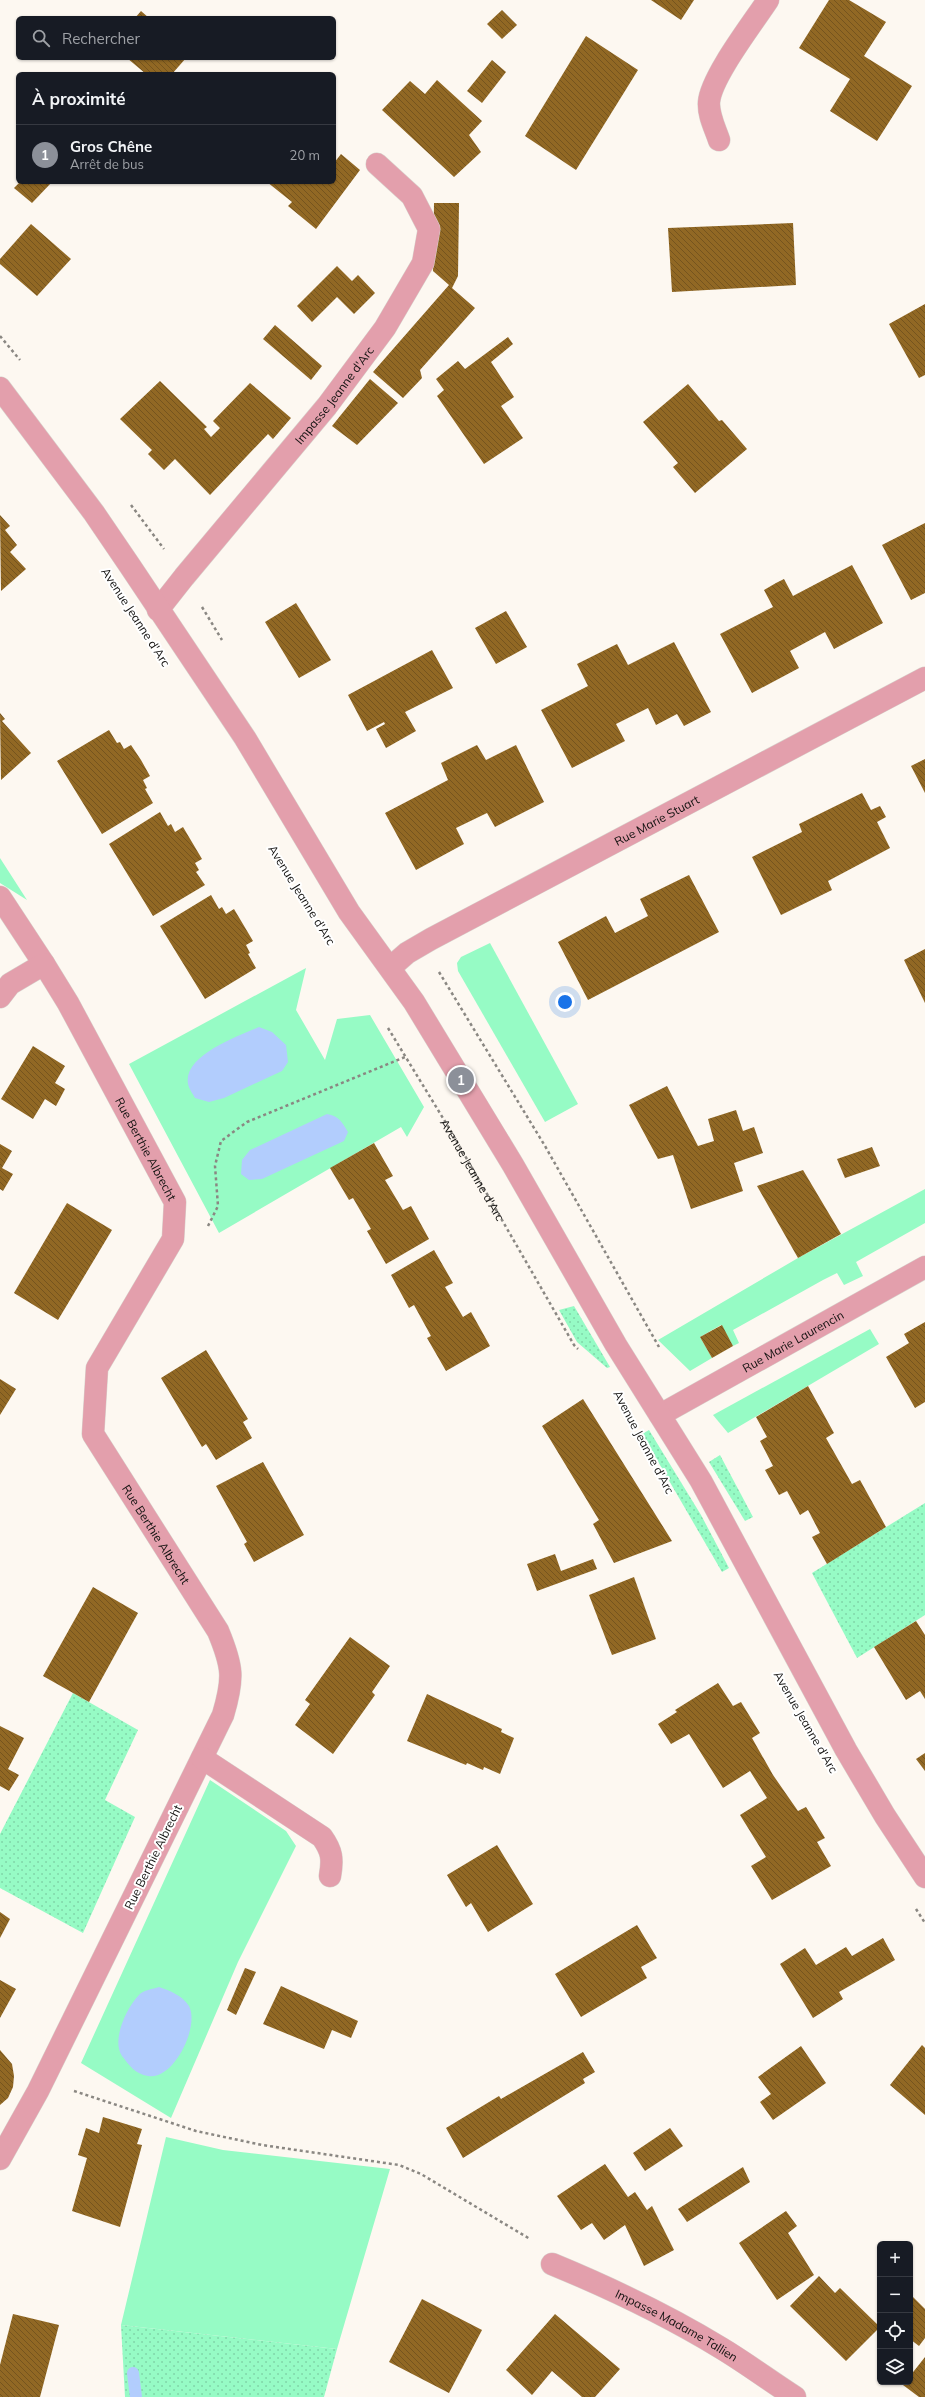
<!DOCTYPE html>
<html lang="fr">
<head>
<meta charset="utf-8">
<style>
	:root { --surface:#171b24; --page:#20242c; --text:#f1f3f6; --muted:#9ea1a6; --line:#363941; --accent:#8c9099 }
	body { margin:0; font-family:Mulish,sans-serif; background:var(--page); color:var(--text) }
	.controls { position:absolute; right:12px; bottom:12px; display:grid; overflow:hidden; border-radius:6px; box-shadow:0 1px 3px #0004 }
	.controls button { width:36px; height:36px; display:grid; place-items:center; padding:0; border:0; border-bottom:1px solid var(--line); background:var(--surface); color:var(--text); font:20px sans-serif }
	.you { position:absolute; left:565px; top:1002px; width:14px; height:14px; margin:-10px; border:3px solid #fff; border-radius:50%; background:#1a73e8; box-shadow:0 0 0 6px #1a73e833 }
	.badge { display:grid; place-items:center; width:26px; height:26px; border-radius:50%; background:var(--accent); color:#fff; font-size:13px; font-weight:700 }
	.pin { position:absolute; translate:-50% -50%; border:2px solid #fff; box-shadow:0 1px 4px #0006 }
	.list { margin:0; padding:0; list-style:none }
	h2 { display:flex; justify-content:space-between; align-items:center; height:52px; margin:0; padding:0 16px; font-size:17px }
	h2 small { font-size:13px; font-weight:400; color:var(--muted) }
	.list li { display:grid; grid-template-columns:26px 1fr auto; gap:12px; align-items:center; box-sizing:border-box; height:60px; padding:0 16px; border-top:1px solid var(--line) }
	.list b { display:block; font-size:15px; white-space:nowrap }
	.list p { margin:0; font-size:13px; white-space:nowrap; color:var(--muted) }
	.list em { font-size:13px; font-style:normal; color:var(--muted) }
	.icon { flex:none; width:22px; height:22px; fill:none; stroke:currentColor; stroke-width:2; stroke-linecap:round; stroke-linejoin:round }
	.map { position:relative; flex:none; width:925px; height:2397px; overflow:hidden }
	.search { position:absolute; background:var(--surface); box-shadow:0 1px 3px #0004; left:16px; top:16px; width:320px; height:44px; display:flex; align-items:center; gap:10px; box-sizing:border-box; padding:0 14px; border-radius:6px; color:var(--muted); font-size:15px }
	.panel { position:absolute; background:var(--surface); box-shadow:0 1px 3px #0004; left:16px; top:72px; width:320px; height:112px; border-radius:6px }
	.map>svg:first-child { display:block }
</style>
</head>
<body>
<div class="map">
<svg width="925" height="2397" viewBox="0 0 925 2397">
	<defs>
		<pattern id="park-dots" width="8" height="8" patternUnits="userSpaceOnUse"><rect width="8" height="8" fill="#96fbc5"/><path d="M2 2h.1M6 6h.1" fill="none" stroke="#80d6a8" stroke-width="1.8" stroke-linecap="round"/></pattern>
		<pattern id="building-back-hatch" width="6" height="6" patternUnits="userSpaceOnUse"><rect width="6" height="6" fill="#916824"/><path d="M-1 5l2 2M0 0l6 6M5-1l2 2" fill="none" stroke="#75541e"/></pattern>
	</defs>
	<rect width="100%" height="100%" fill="#fdf8f1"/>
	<g fill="#96fbc5">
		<polygon points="0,858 27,900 0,883"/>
		<polygon points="490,943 578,1104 545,1122 458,971 457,963 461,957"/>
		<polygon points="306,968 296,1010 325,1060 337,1019 370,1015 424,1107 407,1137 401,1127 219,1233 129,1064"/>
		<polygon points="925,1189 925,1223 856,1262 863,1276 844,1285 837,1273 823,1280 733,1330 739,1343 733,1346 721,1325 700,1337 712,1358 690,1371 658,1340 798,1258"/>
		<polygon points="870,1329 879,1344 728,1433 713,1415"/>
		<polygon points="210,1780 286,1831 296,1846 238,1962 171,2118 81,2063"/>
		<polygon points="166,2137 223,2150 390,2169 337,2349 121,2325"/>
	</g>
	<g fill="url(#park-dots)">
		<polygon points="574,1306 610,1367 607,1368 577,1342 559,1310"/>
		<polygon points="649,1430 701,1515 729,1568 722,1572 642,1434"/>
		<polygon points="720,1455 753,1517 745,1521 709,1462"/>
		<polygon points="925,1503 925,1615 857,1658 812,1573"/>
		<polygon points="73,1693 138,1730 105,1800 135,1817 83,1933 0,1888 0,1834"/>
		<polygon points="121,2325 337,2349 324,2397 125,2397"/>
	</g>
	<g fill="#b2cdfd">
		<path d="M259,1027L272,1032L286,1045L288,1062L282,1071L224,1098L209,1102L195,1098C193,1094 189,1089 188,1084C183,1055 239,1036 259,1027Z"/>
		<path d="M327,1114C339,1116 342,1122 348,1132L344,1141L262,1179L249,1180L241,1174L242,1160L250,1150Z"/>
		<path d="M159,1987C170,1991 182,1995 189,2006C200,2027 173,2081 148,2076C135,2074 129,2065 122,2056C111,2040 127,2007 139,1995C143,1990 153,1989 159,1987Z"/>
	</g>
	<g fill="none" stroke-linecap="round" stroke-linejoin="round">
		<polyline stroke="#b2cdfd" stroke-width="12" points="133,2373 136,2397"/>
	</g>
	<g fill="url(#building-back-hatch)">
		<polygon points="651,0 694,0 681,20"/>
		<polygon points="829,0 849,0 886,22 864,56 912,86 877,141 830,111 850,79 799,48"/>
		<polygon points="502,10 517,25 502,39 487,24"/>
		<polygon points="141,11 149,18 135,18"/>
		<polygon points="586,36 638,70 576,170 525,136"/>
		<polygon points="127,58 186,58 172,74 146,74"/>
		<polygon points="492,60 506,72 482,103 467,91"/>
		<polygon points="437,80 482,121 469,135 481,152 454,177 382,110 410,81 425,94"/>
		<polygon points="341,154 360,170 316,229 288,206 292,202 267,182 334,182 334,163"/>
		<polygon points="20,182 52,182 32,203 14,188"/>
		<polygon points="434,203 459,203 458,276 452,288 475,308 420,370 422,378 403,398 373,372 449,285 433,271"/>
		<polygon points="793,223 796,285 672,292 668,228"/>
		<polygon points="31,224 71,259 37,296 0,264 0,259"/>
		<polygon points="337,266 352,281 358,275 375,293 354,314 337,297 312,322 297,306"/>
		<polygon points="925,304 925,375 919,378 889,324"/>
		<polygon points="275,325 322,366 311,380 263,339"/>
		<polygon points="508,337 513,344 491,362 514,397 501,406 523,438 484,464 437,396 444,390 436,379 458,361 465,369"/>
		<polygon points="370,379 398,403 357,445 332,426"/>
		<polygon points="160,381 207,427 204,429 211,437 220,428 213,421 250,383 291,418 273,439 268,434 210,495 175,459 164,470 148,454 152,450 120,419"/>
		<polygon points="688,384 719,421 722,420 747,449 695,493 673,467 678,463 643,422"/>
		<polygon points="0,515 10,526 5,530 17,545 10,552 26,569 1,591"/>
		<polygon points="925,523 925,593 911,600 882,545"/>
		<polygon points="852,565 883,623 834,649 825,632 790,651 799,668 752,693 720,634 773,607 764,590 776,583 784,579 793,596"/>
		<polygon points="296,603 331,660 299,678 265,622"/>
		<polygon points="506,611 527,647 496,664 475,628"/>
		<polygon points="674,642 711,712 684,726 677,714 656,725 648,708 616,724 625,741 572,768 541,710 588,686 577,664 617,644 628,665"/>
		<polygon points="432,650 453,688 405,712 416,731 386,748 376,729 385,724 384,722 367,731 348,695"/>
		<polygon points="0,713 5,719 2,721 31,753 1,780"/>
		<polygon points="109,730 117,743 120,742 124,749 131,745 141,760 150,776 143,780 147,788 145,789 153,803 102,834 57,761"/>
		<polygon points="477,745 486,760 516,745 544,802 495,827 487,813 456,828 464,844 416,870 385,813 448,780 441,763"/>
		<polygon points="925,759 925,793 911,766"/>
		<polygon points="862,793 871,810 880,806 886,817 877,822 890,848 828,881 832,890 781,915 752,857 802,832 799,824"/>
		<polygon points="160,812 168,826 171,824 175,832 183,827 202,859 195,863 199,870 196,872 205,885 153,916 109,844"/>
		<polygon points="689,875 719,932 588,1000 558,942 606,916 615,933 648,916 640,899"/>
		<polygon points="211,895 219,909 222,907 226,914 234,909 253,941 246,945 250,953 248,954 256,968 205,999 160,926"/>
		<polygon points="925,949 925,1003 904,960"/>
		<polygon points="33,1046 65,1066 55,1083 65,1089 56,1106 45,1099 33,1119 1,1099"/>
		<polygon points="667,1086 698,1146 714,1141 708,1119 736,1110 743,1131 754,1127 763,1153 734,1163 743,1191 691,1209 673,1155 658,1159 629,1105"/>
		<polygon points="374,1143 393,1176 385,1180 403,1210 411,1206 429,1239 386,1264 367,1231 371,1229 353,1198 349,1200 330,1168"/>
		<polygon points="0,1144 12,1151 2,1168 13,1174 3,1191 0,1189"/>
		<polygon points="872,1147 880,1166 845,1178 837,1159"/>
		<polygon points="803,1170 841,1234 798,1258 757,1186"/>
		<polygon points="67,1203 112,1230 58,1320 14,1293"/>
		<polygon points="434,1250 453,1283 445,1287 463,1317 471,1312 490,1346 446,1371 427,1338 431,1336 414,1305 409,1308 391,1275"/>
		<polygon points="925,1322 925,1402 915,1408 886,1357 909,1343 904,1334"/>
		<polygon points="722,1325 733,1346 712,1358 700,1337"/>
		<polygon points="206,1350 248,1419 243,1422 252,1438 216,1460 206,1444 202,1447 161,1378"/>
		<polygon points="0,1379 16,1389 0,1415"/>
		<polygon points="808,1386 834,1433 826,1438 852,1484 860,1480 886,1527 827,1564 812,1537 820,1533 808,1510 800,1515 787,1491 779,1495 765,1470 773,1466 760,1441 767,1437 756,1417"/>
		<polygon points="583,1399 672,1541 614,1563 593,1524 599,1520 542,1426"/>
		<polygon points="263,1462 304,1535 254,1562 244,1544 247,1542 216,1486"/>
		<polygon points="555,1554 561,1571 593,1559 597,1569 537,1591 527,1564"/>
		<polygon points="634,1577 656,1639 612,1655 589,1595"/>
		<polygon points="93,1587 138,1613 89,1702 43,1676"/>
		<polygon points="916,1621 925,1635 925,1699 920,1691 906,1700 874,1647"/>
		<polygon points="350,1637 390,1666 372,1692 375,1695 333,1754 295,1725 310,1704 305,1700"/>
		<polygon points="718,1683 733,1706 741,1702 760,1733 752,1738 773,1775 798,1811 806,1807 825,1838 817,1842 831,1866 772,1900 751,1866 766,1857 740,1815 767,1798 750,1771 723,1788 689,1734 671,1744 658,1724 677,1712 675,1710"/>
		<polygon points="427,1694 502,1729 501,1732 514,1738 500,1774 484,1767 483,1770 467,1763 466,1765 407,1741"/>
		<polygon points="0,1726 24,1738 8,1769 19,1775 9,1791 0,1786"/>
		<polygon points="925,1753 925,1771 916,1759"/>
		<polygon points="497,1845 533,1904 488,1932 471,1903 466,1907 447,1875"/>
		<polygon points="0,1912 10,1919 0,1938"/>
		<polygon points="637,1925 657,1958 641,1967 647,1978 581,2017 555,1974"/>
		<polygon points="883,1938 895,1960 839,1992 843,1999 813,2018 780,1964 805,1948 816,1965 846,1947 852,1956"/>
		<polygon points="245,1968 256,1972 236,2015 227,2010"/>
		<polygon points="0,1980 16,1989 0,2018"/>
		<polygon points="281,1986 358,2021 351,2038 332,2030 324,2049 263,2024"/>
		<polygon points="922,2045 925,2048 925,2115 890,2085"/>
		<polygon points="801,2046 826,2083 773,2120 760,2102 771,2094 758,2077"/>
		<polygon points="0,2050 12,2064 14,2076 13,2087 8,2098 0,2105"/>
		<polygon points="583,2052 595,2072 583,2079 585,2083 463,2158 446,2128 499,2096 501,2099"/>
		<polygon points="103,2117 142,2129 137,2144 142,2145 120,2227 72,2211 87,2158 78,2155 86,2128 99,2133"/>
		<polygon points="670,2128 683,2146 645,2171 633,2153"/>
		<polygon points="605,2164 628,2197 635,2192 647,2210 652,2206 674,2250 644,2266 625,2225 604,2240 592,2223 581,2230 557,2196"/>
		<polygon points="743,2167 750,2182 687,2222 678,2209"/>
		<polygon points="786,2211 797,2226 788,2233 814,2275 777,2300 739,2243"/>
		<polygon points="819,2276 835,2293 840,2288 880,2327 846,2361 790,2306"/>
		<polygon points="910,2294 925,2309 925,2338 919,2346 910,2339"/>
		<polygon points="422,2299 482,2330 449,2393 389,2362"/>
		<polygon points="13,2314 59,2325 40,2397 0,2397 0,2365"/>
		<polygon points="555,2314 620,2369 595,2397 582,2397 552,2371 532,2395 506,2370"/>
		<polygon points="925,2357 925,2397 919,2397 903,2385 905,2382 910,2382 910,2376"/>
	</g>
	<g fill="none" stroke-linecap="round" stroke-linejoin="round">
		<g stroke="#d8d3cd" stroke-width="23">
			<g id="minor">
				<path d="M719,140C715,128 708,115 709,102C711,77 753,23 768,0"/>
				<path id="s2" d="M158,610L184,577L327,406L385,328L423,263L429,229L412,196L377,164"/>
				<polyline points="0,897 44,964"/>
				<path id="s3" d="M391,967L407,953L431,939L925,678"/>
				<path id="s4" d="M0,997L10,984L44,964L68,1003L175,1202L173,1239L97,1368L93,1434L218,1631C233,1667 234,1678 223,1715L38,2091L0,2159"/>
				<path id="s5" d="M660,1415L925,1267"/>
				<path d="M202,1758L322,1837C332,1851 333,1859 330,1876"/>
				<path id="s6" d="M552,2264C610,2288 667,2315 721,2348C746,2363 770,2381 795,2397"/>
			</g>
		</g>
		<g stroke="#d8d3cd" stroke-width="23">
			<polyline id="tertiary" points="0,388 94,513 130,566 245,738 349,912 414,1002 513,1165 616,1345 701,1481 846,1750 885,1816 925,1877"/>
		</g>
		<g stroke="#8a8782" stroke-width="2.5" stroke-dasharray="3 3" stroke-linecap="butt">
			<polyline points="0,336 20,360"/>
			<polyline points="131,505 164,549"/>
			<polyline points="202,607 222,640"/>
			<polyline points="439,972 545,1146 659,1347"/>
			<path id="s1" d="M388,1028L449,1128L574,1345L578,1349"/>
			<polyline points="208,1226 218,1206 215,1166 221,1141 247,1122 405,1057"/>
			<polyline points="916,1909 925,1923"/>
			<polyline points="74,2091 196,2131 262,2145 399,2165 421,2174 530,2239"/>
		</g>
		<use href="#minor" stroke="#e39fac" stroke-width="22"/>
		<use href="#tertiary" stroke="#e39fac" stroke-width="22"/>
	</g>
	<g text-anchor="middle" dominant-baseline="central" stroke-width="4" stroke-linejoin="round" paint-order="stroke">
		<g font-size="12" fill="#131210" stroke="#fff">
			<text stroke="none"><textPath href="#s2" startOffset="278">Impasse Jeanne d'Arc</textPath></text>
			<text transform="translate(136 617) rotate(57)">Avenue Jeanne d'Arc</text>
			<text stroke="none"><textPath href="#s3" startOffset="304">Rue Marie Stuart</textPath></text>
			<text transform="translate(302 895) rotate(58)">Avenue Jeanne d'Arc</text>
			<text stroke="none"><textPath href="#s4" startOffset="267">Rue Berthie Albrecht</textPath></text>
			<text stroke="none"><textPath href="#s1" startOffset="165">Avenue Jeanne d'Arc</textPath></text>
			<text stroke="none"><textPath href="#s5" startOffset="152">Rue Marie Laurencin</textPath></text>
			<text transform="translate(644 1442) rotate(62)">Avenue Jeanne d'Arc</text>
			<text stroke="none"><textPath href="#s4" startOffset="699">Rue Berthie Albrecht</textPath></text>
			<text transform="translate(806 1722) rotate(60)">Avenue Jeanne d'Arc</text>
			<text transform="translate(153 1857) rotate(-64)">Rue Berthie Albrecht</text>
			<text stroke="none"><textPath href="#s6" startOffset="139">Impasse Madame Tallien</textPath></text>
		</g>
	</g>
</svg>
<div class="controls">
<button>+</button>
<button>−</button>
<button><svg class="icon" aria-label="locate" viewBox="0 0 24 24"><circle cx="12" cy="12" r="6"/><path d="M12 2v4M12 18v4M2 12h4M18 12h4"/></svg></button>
<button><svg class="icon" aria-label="layers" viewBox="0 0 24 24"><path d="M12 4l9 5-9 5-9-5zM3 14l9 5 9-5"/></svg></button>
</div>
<div class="you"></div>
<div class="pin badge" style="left:461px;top:1080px">1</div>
<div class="search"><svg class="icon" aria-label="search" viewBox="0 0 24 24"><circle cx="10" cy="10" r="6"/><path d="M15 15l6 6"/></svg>Rechercher</div>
<section class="panel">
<h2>À proximité<small></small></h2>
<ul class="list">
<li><span class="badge">1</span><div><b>Gros Chêne</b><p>Arrêt de bus</p></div><em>20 m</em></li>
</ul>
</section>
</div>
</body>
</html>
